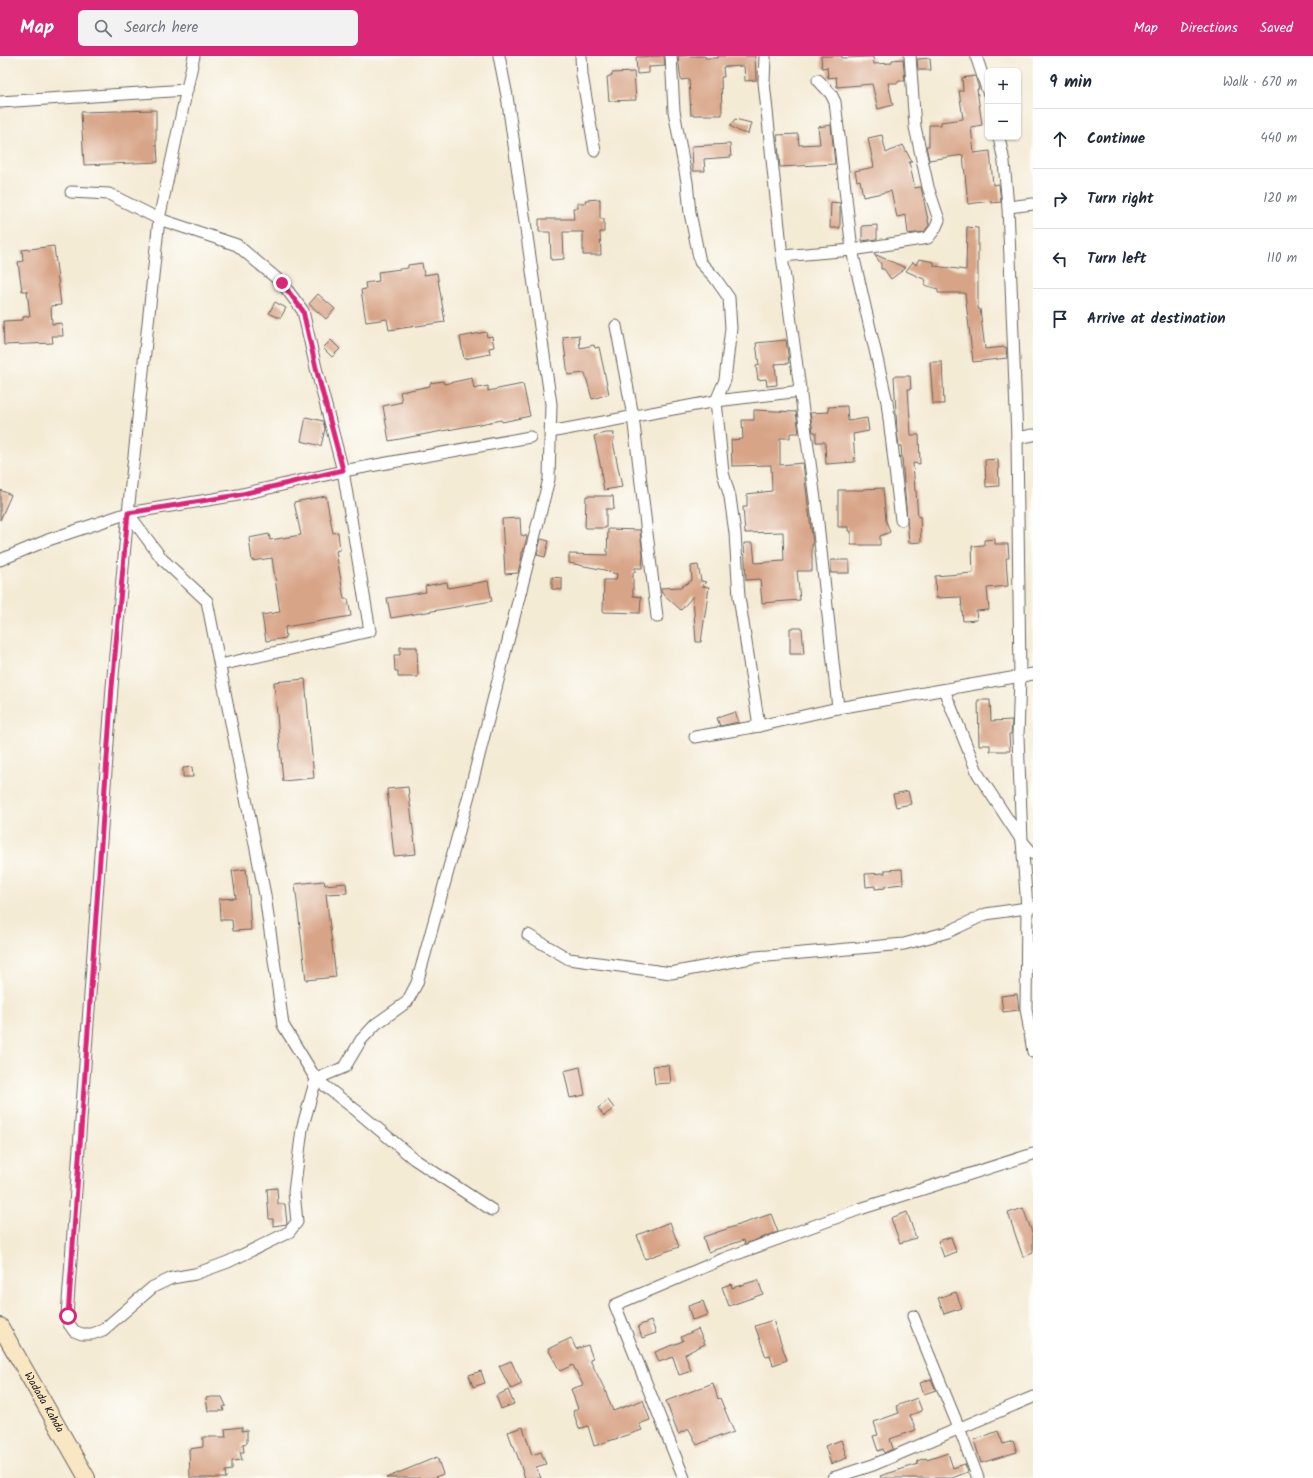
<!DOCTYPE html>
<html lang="en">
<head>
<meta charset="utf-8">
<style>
	:root { --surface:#fff; --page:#f2f2f3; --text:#1f2937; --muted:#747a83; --line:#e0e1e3; --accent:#db2777 }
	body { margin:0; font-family:Kalam,sans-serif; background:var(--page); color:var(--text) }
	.controls { position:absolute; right:12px; top:12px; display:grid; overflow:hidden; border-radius:6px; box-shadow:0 1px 3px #0004 }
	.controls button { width:36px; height:36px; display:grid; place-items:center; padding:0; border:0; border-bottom:1px solid var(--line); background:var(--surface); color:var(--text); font:20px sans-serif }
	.stop { position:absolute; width:12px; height:12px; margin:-9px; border:3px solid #db2777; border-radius:50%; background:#fff }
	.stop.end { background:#db2777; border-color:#fff; box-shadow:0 1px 4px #0008 }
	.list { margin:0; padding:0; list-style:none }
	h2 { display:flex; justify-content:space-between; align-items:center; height:52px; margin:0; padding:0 16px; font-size:17px }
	h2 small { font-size:13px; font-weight:400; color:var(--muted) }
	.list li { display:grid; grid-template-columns:26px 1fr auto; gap:12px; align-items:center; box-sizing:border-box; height:60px; padding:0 16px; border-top:1px solid var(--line) }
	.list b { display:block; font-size:15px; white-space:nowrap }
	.list em { font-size:13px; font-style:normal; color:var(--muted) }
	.icon { flex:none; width:22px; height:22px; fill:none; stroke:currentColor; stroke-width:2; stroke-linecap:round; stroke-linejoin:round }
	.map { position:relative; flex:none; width:1033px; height:1422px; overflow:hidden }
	header { display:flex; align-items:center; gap:24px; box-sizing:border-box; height:56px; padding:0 20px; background:var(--accent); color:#fff }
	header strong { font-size:19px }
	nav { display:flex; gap:22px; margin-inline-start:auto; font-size:14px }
	.search { width:280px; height:36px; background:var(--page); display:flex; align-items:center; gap:10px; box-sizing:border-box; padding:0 14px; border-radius:6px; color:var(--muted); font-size:15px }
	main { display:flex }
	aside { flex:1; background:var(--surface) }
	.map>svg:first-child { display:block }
</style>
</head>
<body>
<header>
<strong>Map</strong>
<div class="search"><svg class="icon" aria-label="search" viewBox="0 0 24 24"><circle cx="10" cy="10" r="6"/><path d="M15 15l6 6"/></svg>Search here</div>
<nav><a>Map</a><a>Directions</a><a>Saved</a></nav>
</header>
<main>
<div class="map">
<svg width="1033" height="1422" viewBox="0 0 1033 1422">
	<rect width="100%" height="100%" fill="#fdfcf7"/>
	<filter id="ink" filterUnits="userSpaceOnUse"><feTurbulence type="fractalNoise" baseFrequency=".025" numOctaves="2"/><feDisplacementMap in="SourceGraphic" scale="8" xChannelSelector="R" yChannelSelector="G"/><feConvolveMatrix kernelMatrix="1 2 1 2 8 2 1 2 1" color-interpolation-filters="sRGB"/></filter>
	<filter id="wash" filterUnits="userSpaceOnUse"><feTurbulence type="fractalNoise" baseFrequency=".012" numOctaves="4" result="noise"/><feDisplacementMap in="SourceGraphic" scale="16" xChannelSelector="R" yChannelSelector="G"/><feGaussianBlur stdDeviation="0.9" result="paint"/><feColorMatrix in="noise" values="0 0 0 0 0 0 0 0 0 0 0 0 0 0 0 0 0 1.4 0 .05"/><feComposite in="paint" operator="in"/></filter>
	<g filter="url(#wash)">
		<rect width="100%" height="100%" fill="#f4ebd5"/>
		<g id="blocks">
			<g fill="#d8a487">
				<polygon points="661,0 664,0 665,10 649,11 649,17 637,18 636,1"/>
				<polygon points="678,0 705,0 705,2 718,2 718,0 755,0 756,24 745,25 744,10 723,11 724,21 721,21 722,59 691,59 689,23 681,24"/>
				<polygon points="821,0 842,0 842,2 873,1 874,8 892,7 892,4 903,3 905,25 898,25 898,27 888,27 893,49 878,53 872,28 837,31 836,21 828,22 827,11 822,12"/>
				<polygon points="930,2 931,14 918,14 917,3"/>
				<polygon points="634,16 636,44 609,45 607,21 612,19 612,17"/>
				<polygon points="975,20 979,33 977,33 982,69 971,71 974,97 990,95 993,129 999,128 1001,146 991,147 991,145 968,148 963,99 929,104 926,90 929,90 929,69 941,69 941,66 963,63 959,35 963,35 962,22"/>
				<polygon points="156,54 156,90 157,90 158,106 84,109 81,56"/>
				<polygon points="735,63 751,67 748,78 740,76 730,70"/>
				<polygon points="831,69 835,108 780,111 777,79 798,78 799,89 820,88 818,71"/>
				<polygon points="882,79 886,97 903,89 912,106 909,106 915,132 921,131 929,169 924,176 908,178 906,159 897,161 891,135 863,141 860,124 857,125 855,115 874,111 868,82"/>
				<polygon points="730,88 731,101 704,103 705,115 693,115 692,90"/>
				<polygon points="600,143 600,163 604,163 604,176 600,176 601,199 583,199 583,176 563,176 564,203 551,204 550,176 539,176 539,163 574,163 573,152 578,152 578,147 586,147 585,144"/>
				<polygon points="831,146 840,147 840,172 830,172"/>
				<polygon points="877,169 877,183 862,185 862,170"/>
				<polygon points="967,171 978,172 978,253 980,253 985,293 1006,291 1007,302 973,306 965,237 938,237 938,233 924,229 926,224 906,215 913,206 916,209 919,203 934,206 934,210 966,214"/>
				<polygon points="54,190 61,249 51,250 52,268 62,267 63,280 52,280 53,287 4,289 3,265 23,264 23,261 30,260 27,235 22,235 18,206 23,205 22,194"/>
				<polygon points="874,198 881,201 906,212 891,223 884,213 881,213 881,208"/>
				<polygon points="422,207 424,219 437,217 445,266 389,274 387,263 366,266 361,234 366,233 365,227 379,225 378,216 408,212 408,209"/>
				<polygon points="318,238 335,253 326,263 309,248"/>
				<polygon points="275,246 286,252 281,261 277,261 269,257"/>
				<polygon points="486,276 487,281 492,280 494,291 489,292 490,298 464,303 460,281"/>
				<polygon points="579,279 580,292 594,289 595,292 599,291 609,338 592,343 585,317 568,319 563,281"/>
				<polygon points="331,284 340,293 332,301 323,292"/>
				<polygon points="786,284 789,307 775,308 777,329 767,330 766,323 758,324 756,310 759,309 756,287"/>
				<polygon points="930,306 942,306 944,348 933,348"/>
				<polygon points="894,320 910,320 911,333 908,333 911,379 919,379 920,408 913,407 915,435 916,435 918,461 920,460 921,486 909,487 901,390 899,390 897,375"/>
				<polygon points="472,322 474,333 488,330 488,335 523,328 530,360 502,366 501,364 389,385 383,350 402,346 400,336 430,330 430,327 443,325 444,328"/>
				<polygon points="847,350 848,365 867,362 869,375 853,378 855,406 826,408 825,386 816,386 816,376 813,376 810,357 829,356 828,351"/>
				<polygon points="754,354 796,356 799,377 790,377 790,382 780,382 780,409 803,407 813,489 812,489 812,515 797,515 800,544 762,547 760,523 746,524 744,487 753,487 755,507 784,505 783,476 745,477 743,451 747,451 747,438 772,435 771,409 732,410 731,384 743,383 742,364 754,364"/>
				<polygon points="306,361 323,365 325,373 321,390 301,385"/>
				<polygon points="605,377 614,377 613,386 622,431 604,434 601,417 602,417 594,380"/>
				<polygon points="998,403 999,430 986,431 985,404"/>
				<polygon points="883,432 886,465 890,476 880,480 880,489 851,489 851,475 848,475 848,471 838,471 838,434 863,434 863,433"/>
				<polygon points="0,434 11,439 0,464"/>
				<polygon points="326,440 333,477 338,476 340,494 336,495 344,543 348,543 351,560 285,571 286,582 266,585 262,559 280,556 272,502 252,505 249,482 269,478 270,484 301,479 294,446"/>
				<polygon points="586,440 613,440 614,453 606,453 606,472 585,472"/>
				<polygon points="520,462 521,479 527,480 523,496 522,496 522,500 518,517 505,518 502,463"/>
				<polygon points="608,473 640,474 643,499 642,512 635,512 635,516 633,516 633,540 641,541 640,557 603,556 604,524 616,524 617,518 605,515 605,514 569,507 569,498 607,499"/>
				<polygon points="541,483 549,485 545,501 537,499"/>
				<polygon points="995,483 995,488 1008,488 1009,502 1006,502 1008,530 987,532 989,554 976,555 977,564 963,565 961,541 936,542 935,520 973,517 972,490 984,489 984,484"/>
				<rect x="831" y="504" width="18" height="13"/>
				<polygon points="698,509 701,525 706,526 702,530 709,531 701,586 696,586 693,540 681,554 661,536 661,532 681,531 692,524 691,510"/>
				<polygon points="552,521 562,522 562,534 552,533"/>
				<polygon points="488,525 492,545 391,562 387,542 426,536 425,530 447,526 448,532"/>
				<polygon points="790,572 802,572 804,598 790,598"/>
				<polygon points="400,591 417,591 418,621 398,621 398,615 395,615 394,599 400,599"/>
				<polygon points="305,623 314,722 283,725 274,626"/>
				<polygon points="978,644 990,644 991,665 1012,664 1011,678 1009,678 1010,695 990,695 990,689 979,689"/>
				<polygon points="735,656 739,666 720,670 717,662"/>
				<polygon points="192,711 193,721 183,721 183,712"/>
				<polygon points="408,731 416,798 394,800 387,733"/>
				<polygon points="908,735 911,748 896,751 893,738"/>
				<polygon points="246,813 249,840 251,874 233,875 232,864 220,864 219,843 236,842 232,815"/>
				<polygon points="902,813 903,828 885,830 885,832 875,833 875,830 866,831 865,818 885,817 885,814"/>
				<polygon points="324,825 325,829 346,827 347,837 326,838 336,921 306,924 295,828"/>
				<polygon points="1017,938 1019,954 1003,956 1001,940"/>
				<polygon points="669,1009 671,1027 655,1028 653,1010"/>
				<polygon points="580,1011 585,1039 570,1042 564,1015"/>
				<polygon points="608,1044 614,1052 604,1060 598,1052"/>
				<polygon points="277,1132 278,1148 285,1148 287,1168 273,1170 273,1163 269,1163 267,1133"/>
				<polygon points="1023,1152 1033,1179 1033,1197 1023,1201 1008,1157"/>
				<polygon points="907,1156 916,1182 900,1187 891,1162"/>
				<polygon points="771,1158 778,1176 745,1188 744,1184 708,1196 703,1181"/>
				<polygon points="670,1166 679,1191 645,1203 637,1179"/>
				<polygon points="951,1181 956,1196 944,1201 938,1185"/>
				<polygon points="758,1224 763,1238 729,1250 722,1231 731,1228 732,1232"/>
				<polygon points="956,1236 962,1252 944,1258 938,1242"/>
				<polygon points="703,1245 708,1259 692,1264 688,1250"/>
				<polygon points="773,1264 787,1304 773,1309 770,1300 766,1301 755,1270"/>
				<polygon points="651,1265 656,1277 642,1282 638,1270"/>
				<polygon points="698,1273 705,1288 685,1298 691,1315 679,1319 673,1301 659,1306 655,1296 683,1285 681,1281"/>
				<polygon points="571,1282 576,1293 588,1289 593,1303 590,1304 605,1334 613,1355 643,1344 650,1364 639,1368 642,1374 594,1390 588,1370 579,1373 573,1355 578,1353 571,1333 583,1329 573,1309 560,1315 548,1293"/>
				<polygon points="511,1305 522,1328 511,1333 499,1310"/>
				<polygon points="481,1315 485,1327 473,1331 469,1319"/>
				<polygon points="931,1323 936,1334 924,1338 920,1327"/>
				<polygon points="713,1327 718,1343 720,1342 734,1376 720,1381 720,1379 697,1389 689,1373 678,1378 666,1345"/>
				<polygon points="508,1334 514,1348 501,1353 496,1340"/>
				<polygon points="211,1341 222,1341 226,1350 223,1351 224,1355 208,1355 206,1342"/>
				<polygon points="917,1342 922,1355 910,1359 916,1374 890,1383 893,1393 884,1397 883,1393 878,1395 873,1380 878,1379 874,1366 899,1357 896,1350"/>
				<polygon points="242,1371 242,1375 247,1374 247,1387 243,1388 244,1396 240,1396 242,1404 232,1405 232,1414 225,1415 226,1422 190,1422 189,1393 203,1391 203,1381 226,1381 225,1373"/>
				<polygon points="523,1371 532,1399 541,1396 546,1408 536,1411 541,1422 525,1422 514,1390 513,1390 508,1376"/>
				<polygon points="998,1375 1003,1388 1013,1385 1017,1396 981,1407 974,1384"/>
				<polygon points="841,1384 847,1402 831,1408 825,1390"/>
				<polygon points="948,1397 953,1412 965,1408 968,1416 952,1422 881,1422 880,1420 918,1408 917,1405 926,1402 927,1404"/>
				<polygon points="437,1401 443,1418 433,1422 386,1422"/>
			</g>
		</g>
	</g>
	<g filter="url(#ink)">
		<use href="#blocks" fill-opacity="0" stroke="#68645d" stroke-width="1"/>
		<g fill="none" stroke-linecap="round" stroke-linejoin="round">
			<g stroke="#68645d" stroke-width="13">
				<g id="minor">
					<polyline points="194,0 159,163 128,457 112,631 67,1260 69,1268 74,1275 82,1278 92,1278 103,1274 153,1231 172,1222 195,1218 228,1206 289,1176 297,1166 294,1136 302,1073 316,1023 345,1011 361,984 376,968 407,946 417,927 469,739 549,423 551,348 507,40 499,0"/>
					<polyline points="581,0 582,19 595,95"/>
					<polyline points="671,0 674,55 687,126 690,157 700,206 715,222 729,242 731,272 725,324 716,345 723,417 730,441 735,477 739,541 759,670"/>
					<polyline points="765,0 764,26 782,200 817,458 838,652"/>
					<polyline points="976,0 988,36"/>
					<polyline points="818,24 831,38 835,46 852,194 887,346 901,464"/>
					<polyline points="0,46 187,34"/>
					<polyline points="999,81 1004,106 1008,151 1017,382 1020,620 1018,680 1022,785 1027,851 1026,952 1033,996"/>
					<polyline points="71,136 109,138 159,163 237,189 282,227 303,255 316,312 343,415 238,439 128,457"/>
					<polyline points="1008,151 1033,148"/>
					<polyline points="782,200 852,194 928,182 935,173 939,164 928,131 915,71 910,0"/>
					<polyline points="616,270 633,360 657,561"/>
					<polyline points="550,376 716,345 801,335"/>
					<polyline points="1017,382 1033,379"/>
					<polyline points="0,504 48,484 128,457 162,503 207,545 265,839 283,969 316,1023 357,1055 414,1103 492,1154"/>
					<polyline points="220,609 370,575 343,415 530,381"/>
					<polyline points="944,634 978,718 1022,785 1033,798"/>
					<polyline points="695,681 759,670 838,652 1033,618"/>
					<polyline points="528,879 569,903 671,917 756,901 904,888 948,876 986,858 1033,851"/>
					<polyline points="913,1260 959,1372 978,1422"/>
					<polyline points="684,1422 615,1249 723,1203 860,1153 1033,1098"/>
					<polyline points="833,1422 873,1409 1033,1341"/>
				</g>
			</g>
			<g stroke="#68645d" stroke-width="18">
				<g id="secondary">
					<path id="s1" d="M0,1270L87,1422"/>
				</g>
			</g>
			<use href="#minor" stroke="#fff" stroke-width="11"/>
			<use href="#secondary" stroke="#f9e7c3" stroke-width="16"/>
		</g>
	</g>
	<g fill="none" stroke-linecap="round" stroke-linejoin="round" filter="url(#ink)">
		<polyline stroke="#db2777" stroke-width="5" points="68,1260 112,631 128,457 238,439 343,414 316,312 303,255 282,227"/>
	</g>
	<g text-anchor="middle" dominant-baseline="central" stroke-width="3.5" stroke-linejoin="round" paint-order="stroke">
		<g font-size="11" fill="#1c1c1c" stroke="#fdfcf7">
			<text stroke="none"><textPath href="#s1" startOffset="88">Wadada Kahda</textPath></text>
		</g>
	</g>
</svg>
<div class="controls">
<button>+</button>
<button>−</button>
</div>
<div class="stop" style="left:68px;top:1260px"></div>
<div class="stop end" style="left:282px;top:227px"></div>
</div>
<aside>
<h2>9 min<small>Walk · 670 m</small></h2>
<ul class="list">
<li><svg class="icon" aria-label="ahead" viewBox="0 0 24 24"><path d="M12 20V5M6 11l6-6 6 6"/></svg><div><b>Continue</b></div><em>440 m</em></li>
<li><svg class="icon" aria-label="right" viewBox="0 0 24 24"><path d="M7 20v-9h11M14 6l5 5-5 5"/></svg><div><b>Turn right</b></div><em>120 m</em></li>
<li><svg class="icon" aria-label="left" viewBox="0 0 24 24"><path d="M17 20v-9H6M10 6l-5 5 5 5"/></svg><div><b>Turn left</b></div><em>110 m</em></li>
<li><svg class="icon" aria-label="arrive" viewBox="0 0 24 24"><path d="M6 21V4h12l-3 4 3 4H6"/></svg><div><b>Arrive at destination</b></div></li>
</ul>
</aside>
</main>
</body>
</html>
